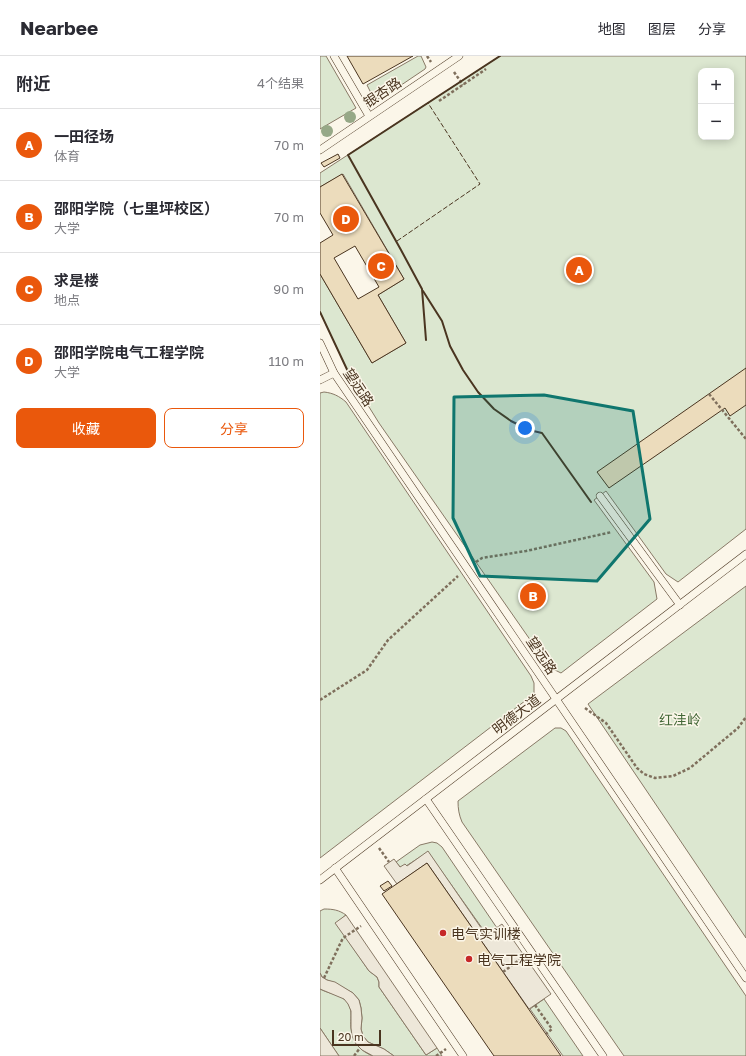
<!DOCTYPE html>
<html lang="zh">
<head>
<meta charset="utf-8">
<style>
	:root { --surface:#fff; --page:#f7f7f7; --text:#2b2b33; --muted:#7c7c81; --line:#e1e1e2; --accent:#ea580c }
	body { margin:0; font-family:"Golos Text","Noto Sans SC",sans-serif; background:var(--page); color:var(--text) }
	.controls { position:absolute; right:12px; top:12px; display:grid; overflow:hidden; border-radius:8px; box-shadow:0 2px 10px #0003 }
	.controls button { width:36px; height:36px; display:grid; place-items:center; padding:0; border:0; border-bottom:1px solid var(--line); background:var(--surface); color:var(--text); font:20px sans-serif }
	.scale { position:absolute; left:12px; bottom:10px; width:49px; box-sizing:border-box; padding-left:4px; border:2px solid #4a3520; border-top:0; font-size:11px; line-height:14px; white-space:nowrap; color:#4a3520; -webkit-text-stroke:3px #fbf6e9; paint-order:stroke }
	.you { position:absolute; left:205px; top:372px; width:14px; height:14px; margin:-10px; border:3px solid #fff; border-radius:50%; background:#1a73e8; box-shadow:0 0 0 6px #1a73e833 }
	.badge { display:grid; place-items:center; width:26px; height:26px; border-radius:50%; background:var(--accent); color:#fff; font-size:13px; font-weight:700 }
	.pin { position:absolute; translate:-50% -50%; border:2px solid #fff; box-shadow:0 1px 4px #0006 }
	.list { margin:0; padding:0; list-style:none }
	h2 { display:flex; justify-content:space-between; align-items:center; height:52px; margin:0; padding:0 16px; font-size:17px }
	h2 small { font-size:13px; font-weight:400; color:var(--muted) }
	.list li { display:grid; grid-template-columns:26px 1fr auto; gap:12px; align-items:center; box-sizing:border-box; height:72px; padding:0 16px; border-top:1px solid var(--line) }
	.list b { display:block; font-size:15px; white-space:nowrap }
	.list p { margin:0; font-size:13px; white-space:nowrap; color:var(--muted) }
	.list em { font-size:13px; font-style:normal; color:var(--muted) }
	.actions { display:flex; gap:8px; padding:12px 16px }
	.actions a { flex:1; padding:9px 0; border:1px solid var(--accent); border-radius:8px; text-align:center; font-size:14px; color:var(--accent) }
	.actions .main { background:var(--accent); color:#fff }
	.map { position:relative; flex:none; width:426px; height:1000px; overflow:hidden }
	header { display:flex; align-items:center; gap:24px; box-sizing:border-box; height:56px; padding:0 20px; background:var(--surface); border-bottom:1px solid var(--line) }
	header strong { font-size:19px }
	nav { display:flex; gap:22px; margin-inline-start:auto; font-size:14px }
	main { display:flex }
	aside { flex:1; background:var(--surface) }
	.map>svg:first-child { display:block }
</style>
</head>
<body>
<header>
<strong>Nearbee</strong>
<nav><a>地图</a><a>图层</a><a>分享</a></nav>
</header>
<main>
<aside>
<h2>附近<small>4个结果</small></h2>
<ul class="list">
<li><span class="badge">A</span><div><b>一田径场</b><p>体育</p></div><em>70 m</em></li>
<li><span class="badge">B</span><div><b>邵阳学院（七里坪校区）</b><p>大学</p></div><em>70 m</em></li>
<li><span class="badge">C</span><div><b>求是楼</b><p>地点</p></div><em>90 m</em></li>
<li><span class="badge">D</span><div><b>邵阳学院电气工程学院</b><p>大学</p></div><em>110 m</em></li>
</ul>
<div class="actions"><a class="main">收藏</a><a>分享</a></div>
</aside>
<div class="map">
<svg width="426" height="1000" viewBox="0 0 426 1000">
	<rect width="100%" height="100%" fill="#fbf6e9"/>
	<g fill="#dce7d0" stroke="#887966" fill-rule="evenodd">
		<polygon points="0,0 6,0 36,52 0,73"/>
		<polygon points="98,0 101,0 106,11 105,13 62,42 58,43 52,39 47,29"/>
		<path d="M180,0H426V473L358,526L346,518L286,435L274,444L334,526L337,543L241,617L233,613L227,608L59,367L31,322L0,256V218L52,307L86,287L58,239L84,223L23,118L0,131V117ZM381,15H411V81H381Z"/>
		<path d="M4,336C13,337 19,340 26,346L211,620L214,627V638L0,802V337Z"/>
		<polygon points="426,530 426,882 268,648"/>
		<path d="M235,672H241L246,675L426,940V1000H304L142,766C139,759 138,753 138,745Z"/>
		<polygon points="112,786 117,787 122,791 177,872 167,879 108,796 86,810 80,811 76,806 100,789"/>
		<path d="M4,853C13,853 19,854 26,859L16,867L49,915L57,921L59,926V931L106,999L117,992L122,1000H74L64,993L48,986L43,980L41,973L42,962L41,952L39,944L33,937L15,927L7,924L2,921L0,917V855Z"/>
		<path d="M0,933C9,938 21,938 28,947C33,955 30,963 31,972C32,985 41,996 53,1000H19L0,972Z"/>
		<polygon points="224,943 263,1000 243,1000 210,953"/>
	</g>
	<g fill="#ede7d9" stroke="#887966">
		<polygon points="108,795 166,879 182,868 231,938 209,953 107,807 77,828 64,810 74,803 80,811 85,808 87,810"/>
		<polygon points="26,859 117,992 106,999 59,931 59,926 57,921 49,915 15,867"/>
		<polygon points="0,917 2,921 7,924 15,926 33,937 39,944 41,952 42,962 41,973 43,980 48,986 64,993 74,1000 53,1000 42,994 36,988 32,980 31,972 31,955 28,948 24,943 0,933"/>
		<polygon points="0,972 19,1000 0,1000"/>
	</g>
	<g fill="#ecdcbc" stroke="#4a3520" fill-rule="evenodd">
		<polygon points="27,0 93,0 43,28"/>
		<polygon points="18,98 20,102 4,111 1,107"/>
		<path d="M22,118L84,223L58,239L86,287L52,307L0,218V187L13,179L0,157V131ZM35,190L59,231L38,243L14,202Z"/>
		<polygon points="426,312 426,349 410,360 405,352 289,432 277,416"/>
		<polygon points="107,807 183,916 241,1000 174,1000 62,838"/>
		<polygon points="68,825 72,830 64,835 60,830"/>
	</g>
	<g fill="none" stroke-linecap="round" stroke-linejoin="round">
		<g stroke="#4a3520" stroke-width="8">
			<g id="service">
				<polyline points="14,0 49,60"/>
				<polyline points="0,94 139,0"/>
				<polyline points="0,287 14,317 426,922"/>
				<polyline points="0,324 14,317"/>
				<polyline points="280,440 360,549"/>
				<polyline points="106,743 283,1000"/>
				<polyline points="15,812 143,1000"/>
				<polyline points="0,824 426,498"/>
			</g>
		</g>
		<g stroke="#7f6f5c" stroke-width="2.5" stroke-dasharray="3 2" stroke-linecap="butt">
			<polyline points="107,0 111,6"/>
			<polyline points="134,16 143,29"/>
			<polyline points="119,45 166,13"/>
			<polyline points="389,338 426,383"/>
			<polyline points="156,506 162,502 206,495 292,476"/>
			<polyline points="0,644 47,614 68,584 138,520"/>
			<polyline points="265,652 286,667 317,712 324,718 335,722 353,720 370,712 418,672 426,661"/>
			<polyline points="59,792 69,806"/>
			<polyline points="183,916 202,902"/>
			<polyline points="4,922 20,888 23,882 41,870"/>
			<polyline points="215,949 232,973 226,978"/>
			<polyline points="34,1000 40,992"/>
			<polyline points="116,1000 126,993"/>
		</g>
		<use href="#service" stroke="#fbf6e9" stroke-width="7"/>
		<polyline stroke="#4a3520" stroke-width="1" stroke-dasharray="5 2" stroke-linecap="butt" points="77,185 160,128 108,47"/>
		<g stroke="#4a3520" stroke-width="2">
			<polyline points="103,235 122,265 130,290 143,314 158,336 174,353 191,365 209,374 222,377 271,446"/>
			<polyline points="0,256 31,322 34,327"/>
			<polyline points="106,284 102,233 81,194 28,99 180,0"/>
		</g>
	</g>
	<g fill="#96a887">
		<circle cx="30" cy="61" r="6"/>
		<circle cx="7" cy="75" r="6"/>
	</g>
	<path fill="#0f766e" fill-opacity="0.2" stroke="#0f766e" stroke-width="3" stroke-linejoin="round" d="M224,339L313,355L330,463L277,525L160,520L133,462L134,341Z"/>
	<g fill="#c62828" stroke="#fbf6e9" stroke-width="1.5">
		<circle cx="123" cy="877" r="4"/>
		<circle cx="149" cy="903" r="4"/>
	</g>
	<g text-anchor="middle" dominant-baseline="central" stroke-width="3" stroke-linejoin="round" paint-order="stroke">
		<g font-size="14" fill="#4a3520" stroke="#fbf6e9">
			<text transform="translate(62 36) rotate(-34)">银杏路</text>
			<text transform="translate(39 331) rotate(56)">望远路</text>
			<text transform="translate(222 599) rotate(56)">望远路</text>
			<text transform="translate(196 658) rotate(-37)">明德大道</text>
		</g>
		<g font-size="14" fill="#436837" stroke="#fbf6e9">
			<text x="360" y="663">红洼岭</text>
		</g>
		<g font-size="14" fill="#4a3520" stroke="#fbf6e9" text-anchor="start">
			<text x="131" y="877">电气实训楼</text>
			<text x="157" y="903">电气工程学院</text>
		</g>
	</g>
</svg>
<div class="controls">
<button>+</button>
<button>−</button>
</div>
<div class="scale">20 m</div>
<div class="you"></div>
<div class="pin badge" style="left:259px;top:214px">A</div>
<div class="pin badge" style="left:213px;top:540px">B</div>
<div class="pin badge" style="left:61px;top:210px">C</div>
<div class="pin badge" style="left:26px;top:163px">D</div>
</div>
</main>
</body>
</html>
